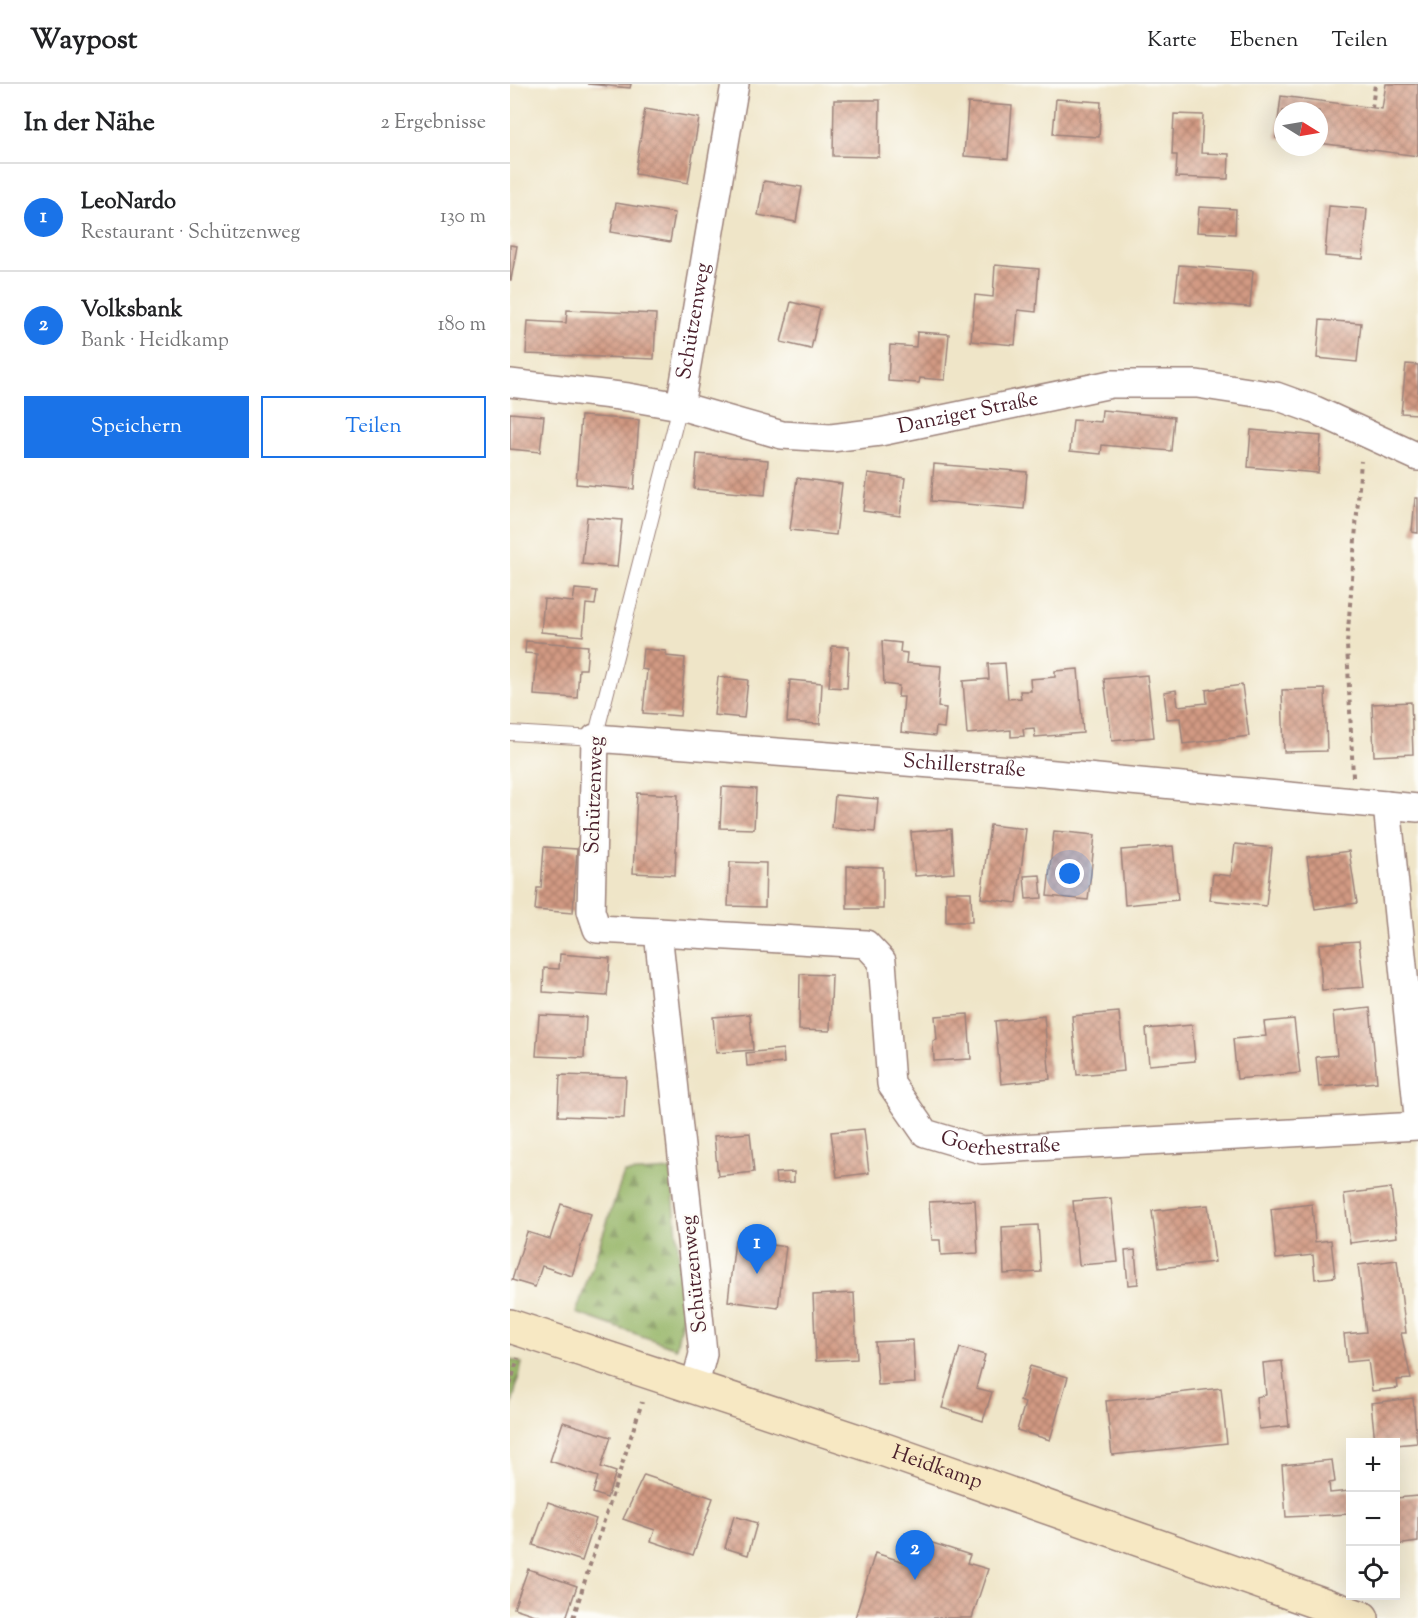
<!DOCTYPE html>
<html lang="de">
<head>
<meta charset="utf-8">
<style>
	:root { --surface:#fff; --page:#f6f6f6; --text:#202124; --muted:#757577; --line:#e0e0e0; --accent:#1a73e8 }
	body { margin:0; font-family:"Sorts Mill Goudy",serif; background:var(--page); color:var(--text) }
	.controls { position:absolute; right:18px; bottom:18px; display:grid; overflow:hidden; border-radius:0px; box-shadow:0 6px 24px #0002 }
	.controls button { width:54px; height:54px; display:grid; place-items:center; padding:0; border:0; border-bottom:2px solid var(--line); background:var(--surface); color:var(--text); font:30px sans-serif }
	.compass { position:absolute; left:764px; top:18px; width:54px; height:54px; border-radius:50%; background:var(--surface); box-shadow:0 6px 24px #0002; rotate:101deg }
	.you { position:absolute; left:560px; top:790px; width:21px; height:21px; margin:-15px; border:4px solid #fff; border-radius:50%; background:#1a73e8; box-shadow:0 0 0 9px #1a73e833 }
	.badge { display:grid; place-items:center; width:39px; height:39px; border-radius:50%; background:var(--accent); color:#fff; font-size:20px; font-weight:700 }
	.pin { position:absolute; translate:-50% -50px; filter:drop-shadow(0 2px 3px #0008) }
	.pin::after { content:''; position:absolute; top:32px; width:21px; height:18px; background:inherit; clip-path:polygon(0 0,100% 0,50% 100%) }
	.list { margin:0; padding:0; list-style:none }
	h2 { display:flex; justify-content:space-between; align-items:center; height:78px; margin:0; padding:0 24px; font-size:26px }
	h2 small { font-size:20px; font-weight:400; color:var(--muted) }
	.list li { display:grid; grid-template-columns:39px 1fr auto; gap:18px; align-items:center; box-sizing:border-box; height:108px; padding:0 24px; border-top:2px solid var(--line) }
	.list b { display:block; font-size:22px; white-space:nowrap }
	.list p { margin:0; font-size:20px; white-space:nowrap; color:var(--muted) }
	.list em { font-size:20px; font-style:normal; color:var(--muted) }
	.actions { display:flex; gap:12px; padding:18px 24px }
	.actions a { flex:1; padding:14px 0; border:2px solid var(--accent); border-radius:0px; text-align:center; font-size:21px; color:var(--accent) }
	.actions .main { background:var(--accent); color:#fff }
	.icon { flex:none; width:33px; height:33px; fill:none; stroke:currentColor; stroke-width:2; stroke-linecap:round; stroke-linejoin:round }
	.map { position:relative; flex:none; width:908px; height:1534px; overflow:hidden }
	header { display:flex; align-items:center; gap:36px; box-sizing:border-box; height:84px; padding:0 30px; background:var(--surface); border-bottom:2px solid var(--line) }
	header strong { font-size:28px }
	nav { display:flex; gap:33px; margin-inline-start:auto; font-size:21px }
	main { display:flex }
	aside { flex:1; background:var(--surface) }
	.map>svg:first-child { display:block }
</style>
</head>
<body>
<header>
<strong>Waypost</strong>
<nav><a>Karte</a><a>Ebenen</a><a>Teilen</a></nav>
</header>
<main>
<aside>
<h2>In der Nähe<small>2 Ergebnisse</small></h2>
<ul class="list">
<li><span class="badge">1</span><div><b>LeoNardo</b><p>Restaurant · Schützenweg</p></div><em>130 m</em></li>
<li><span class="badge">2</span><div><b>Volksbank</b><p>Bank · Heidkamp</p></div><em>180 m</em></li>
</ul>
<div class="actions"><a class="main">Speichern</a><a>Teilen</a></div>
</aside>
<div class="map">
<svg width="908" height="1534" viewBox="0 0 908 1534">
	<defs>
		<pattern id="forest-firs" width="22" height="20" patternUnits="userSpaceOnUse" patternTransform="scale(1.5)"><rect width="22" height="20" fill="#97b669"/><path d="M5 1l3.5 6h-7zM16 11l3.5 6h-7z" fill="#7d9357"/></pattern>
		<pattern id="building-cross-hatch" width="8" height="8" patternUnits="userSpaceOnUse" patternTransform="scale(1.5)"><rect width="8" height="8" fill="#d29a83"/><path d="M0 0l8 8M0 8l8-8" fill="none" stroke="#ac7d6b"/></pattern>
	</defs>
	<rect width="100%" height="100%" fill="#fdfcf7"/>
	<filter id="ink" filterUnits="userSpaceOnUse"><feTurbulence type="fractalNoise" baseFrequency=".0167" numOctaves="2"/><feDisplacementMap in="SourceGraphic" scale="12" xChannelSelector="R" yChannelSelector="G"/><feConvolveMatrix kernelMatrix="1 2 1 2 8 2 1 2 1" color-interpolation-filters="sRGB"/></filter>
	<filter id="wash" filterUnits="userSpaceOnUse"><feTurbulence type="fractalNoise" baseFrequency=".008" numOctaves="4" result="noise"/><feDisplacementMap in="SourceGraphic" scale="24" xChannelSelector="R" yChannelSelector="G"/><feGaussianBlur stdDeviation="1.35" result="paint"/><feColorMatrix in="noise" values="0 0 0 0 0 0 0 0 0 0 0 0 0 0 0 0 0 1.4 0 .05"/><feComposite in="paint" operator="in"/></filter>
	<g filter="url(#wash)">
		<rect width="100%" height="100%" fill="#efe5c8"/>
		<g fill="url(#forest-firs)" stroke="#706a4a" stroke-width="1.5">
			<polygon points="161,1086 174,1225 166,1264 66,1229 114,1089"/>
			<polygon points="0,1275 12,1279 0,1329"/>
		</g>
		<g id="blocks">
			<g fill="url(#building-cross-hatch)">
				<polygon points="77,0 121,0 120,4"/>
				<polygon points="876,0 908,0 908,72 809,59 809,27 773,27 773,55 766,54 771,12 872,25"/>
				<polygon points="546,15 591,18 589,53 543,50"/>
				<polygon points="324,16 370,16 369,73 323,72"/>
				<polygon points="458,19 502,22 498,75 454,72"/>
				<polygon points="135,25 189,34 178,99 125,90"/>
				<polygon points="664,30 693,31 691,69 719,70 718,95 666,93 667,71 662,71"/>
				<polygon points="254,97 292,103 286,138 248,131"/>
				<polygon points="106,119 165,129 160,158 101,148"/>
				<polygon points="819,122 857,125 853,175 815,172"/>
				<polygon points="689,123 726,125 725,150 687,148"/>
				<polygon points="0,161 7,162 1,196 0,196"/>
				<polygon points="485,181 529,185 526,228 508,226 505,261 461,257 465,211 483,213"/>
				<polygon points="669,181 743,187 740,223 665,217"/>
				<polygon points="281,218 310,225 301,265 271,258"/>
				<polygon points="57,226 146,230 144,275 16,270 18,237 56,239"/>
				<polygon points="810,236 851,239 847,278 807,274"/>
				<polygon points="407,248 439,250 435,296 410,294 409,299 378,297 380,261 406,263"/>
				<polygon points="896,280 908,281 908,330 891,329"/>
				<polygon points="592,326 664,333 661,367 592,361 591,370 560,367 563,336 591,338"/>
				<polygon points="0,329 34,332 30,368 0,365"/>
				<polygon points="71,332 129,336 124,405 66,400"/>
				<polygon points="741,346 811,352 808,389 738,383"/>
				<polygon points="187,370 258,376 255,411 184,405"/>
				<polygon points="424,380 517,388 514,425 421,417"/>
				<polygon points="358,389 395,394 390,432 353,427"/>
				<polygon points="287,394 332,400 326,451 280,446"/>
				<polygon points="905,414 908,414 908,449 902,448"/>
				<polygon points="77,433 112,436 107,483 72,480"/>
				<polygon points="65,505 87,507 85,521 76,520 73,552 31,548 34,515 63,518"/>
				<polygon points="16,557 78,562 76,585 69,585 67,614 24,611 27,570 15,569"/>
				<polygon points="372,557 391,559 390,568 397,569 396,579 431,582 428,623 436,624 434,644 426,643 425,652 391,648 394,613 388,613 389,602 374,600"/>
				<polygon points="322,562 339,563 337,604 319,603"/>
				<polygon points="133,565 156,567 156,572 175,574 170,632 133,629 137,586 131,585"/>
				<polygon points="495,579 498,615 511,614 510,607 521,607 520,595 545,593 545,587 568,585 573,649 525,653 524,644 513,645 514,652 501,653 501,646 457,650 453,597 479,595 478,580"/>
				<polygon points="637,591 644,653 602,657 594,595"/>
				<polygon points="208,593 238,596 234,634 204,631"/>
				<polygon points="280,596 312,599 310,640 277,638"/>
				<polygon points="732,601 739,652 673,660 670,634 657,635 654,608 666,606 668,622 697,619 696,606"/>
				<polygon points="815,605 817,667 774,668 772,606"/>
				<polygon points="901,618 903,670 864,672 862,620"/>
				<polygon points="212,703 246,705 244,745 210,744"/>
				<polygon points="127,709 168,711 165,791 123,789"/>
				<polygon points="325,711 368,715 365,748 322,744"/>
				<polygon points="480,741 516,745 507,819 471,814"/>
				<polygon points="441,745 444,789 405,792 401,748"/>
				<polygon points="544,747 585,751 578,816 537,812"/>
				<polygon points="725,760 762,764 756,822 700,816 703,790 721,792"/>
				<polygon points="663,762 668,816 615,821 611,766"/>
				<polygon points="34,763 67,765 63,829 25,826 27,804 31,804"/>
				<polygon points="839,767 847,819 805,825 797,773"/>
				<polygon points="220,778 256,779 255,823 218,822"/>
				<polygon points="337,782 373,783 373,825 337,825"/>
				<polygon points="530,791 532,814 516,815 514,792"/>
				<polygon points="436,808 461,808 462,838 436,838"/>
				<polygon points="849,857 854,903 812,906 809,860"/>
				<polygon points="50,870 100,874 97,912 33,908 34,884 49,885"/>
				<polygon points="290,890 322,891 320,947 289,946"/>
				<polygon points="860,924 867,998 809,1003 806,973 827,971 823,928"/>
				<polygon points="609,928 614,987 567,991 562,932"/>
				<polygon points="240,930 243,966 206,969 203,933"/>
				<polygon points="458,930 461,975 424,977 423,957 427,956 425,932"/>
				<polygon points="29,931 76,933 74,974 26,972"/>
				<polygon points="534,932 540,995 491,1000 485,937"/>
				<polygon points="784,935 790,989 727,995 723,955 756,952 754,938"/>
				<polygon points="682,941 685,977 639,981 636,945"/>
				<polygon points="273,965 274,979 237,982 236,969"/>
				<polygon points="50,991 116,993 114,1034 48,1032"/>
				<polygon points="354,1045 359,1089 327,1093 321,1048"/>
				<polygon points="240,1049 244,1088 208,1092 204,1052"/>
				<polygon points="284,1088 284,1098 266,1099 265,1089"/>
				<polygon points="881,1104 887,1153 840,1159 834,1110"/>
				<polygon points="601,1114 608,1178 569,1181 563,1117"/>
				<polygon points="465,1116 468,1169 431,1171 430,1156 422,1156 419,1118"/>
				<polygon points="51,1120 81,1130 62,1192 32,1182 25,1203 2,1196 17,1148 40,1155"/>
				<polygon points="802,1120 805,1158 821,1156 825,1193 805,1195 803,1171 766,1175 761,1125"/>
				<polygon points="698,1121 705,1178 649,1184 642,1127"/>
				<polygon points="528,1141 531,1188 494,1190 492,1143"/>
				<polygon points="225,1156 276,1163 268,1224 218,1217"/>
				<polygon points="625,1166 628,1200 618,1201 615,1167"/>
				<polygon points="887,1176 896,1249 891,1249 901,1295 887,1296 888,1304 862,1307 858,1276 837,1278 834,1250 856,1248 848,1181"/>
				<polygon points="344,1209 347,1275 306,1277 303,1211"/>
				<polygon points="403,1256 405,1299 368,1301 365,1258"/>
				<polygon points="450,1264 475,1271 466,1304 482,1308 473,1337 432,1324"/>
				<polygon points="772,1277 779,1342 749,1345 746,1313 756,1311 753,1279"/>
				<polygon points="520,1282 558,1293 540,1356 507,1346 515,1319 510,1317"/>
				<polygon points="711,1304 717,1359 602,1371 596,1317"/>
				<polygon points="903,1314 907,1359 886,1361 886,1358 865,1358 861,1319"/>
				<polygon points="53,1338 101,1353 91,1383 106,1388 97,1414 83,1409 88,1393 40,1377"/>
				<polygon points="822,1376 825,1398 819,1399 820,1409 840,1407 840,1430 776,1433 772,1381"/>
				<polygon points="134,1391 203,1414 183,1471 141,1457 145,1446 113,1435"/>
				<polygon points="908,1412 908,1458 886,1461 886,1414"/>
				<polygon points="38,1418 86,1435 72,1477 23,1461"/>
				<polygon points="224,1432 247,1439 238,1471 215,1464"/>
				<polygon points="410,1455 460,1471 457,1479 478,1485 462,1534 345,1534 365,1469 394,1478 404,1475"/>
				<polygon points="18,1485 67,1502 56,1534 34,1534 4,1524"/>
			</g>
		</g>
	</g>
	<g filter="url(#ink)">
		<use href="#blocks" fill-opacity="0" stroke="#9c827a" stroke-width="1.5"/>
		<g fill="none" stroke-linecap="round" stroke-linejoin="round">
			<g stroke="#9c827a" stroke-width="16">
				<polyline id="service" points="0,649 85,654 170,322"/>
			</g>
			<g stroke="#9c827a" stroke-width="30">
				<g id="minor">
					<path id="s1" d="M0,299L118,313L170,322L272,351L321,354L370,348L601,300H687L766,312L805,326L908,373"/>
					<path id="s2" d="M170,322L225,0"/>
					<polyline points="877,721 908,1032"/>
					<path id="s3" d="M148,848L356,860L372,877L381,1000L415,1049L472,1066L908,1042"/>
					<path id="s4" d="M184,1304L193,1270L192,1259L148,848L87,845L81,827L85,654L513,687L908,724"/>
				</g>
			</g>
			<g stroke="#9c827a" stroke-width="36">
				<g id="secondary">
					<path id="s5" d="M0,1242L375,1366L852,1534"/>
				</g>
			</g>
			<g stroke="#9c827a" stroke-width="4" stroke-dasharray="4.5 4.5" stroke-linecap="butt">
				<polyline points="862,24 865,0"/>
				<polyline points="843,693 837,560 851,377"/>
				<polyline points="0,1301 8,1274"/>
				<polyline points="63,1534 132,1318"/>
			</g>
			<use href="#service" stroke="#fff" stroke-width="14"/>
			<use href="#minor" stroke="#fff" stroke-width="27"/>
			<use href="#secondary" stroke="#f7e8c3" stroke-width="33"/>
		</g>
	</g>
	<g text-anchor="middle" dominant-baseline="central" stroke-width="5" stroke-linejoin="round" paint-order="stroke">
		<g font-size="21" fill="#4a1f2b" stroke="#fdfcf7">
			<text stroke="none"><textPath href="#s2" startOffset="86">Schützenweg</textPath></text>
			<text stroke="none"><textPath href="#s1" startOffset="466">Danziger Straße</textPath></text>
			<text stroke="none"><textPath href="#s4" startOffset="1083">Schillerstraße</textPath></text>
			<text transform="translate(85 711) rotate(-88)">Schützenweg</text>
			<text stroke="none"><textPath href="#s3" startOffset="492">Goethestraße</textPath></text>
			<text transform="translate(185 1190) rotate(-96)">Schützenweg</text>
			<text stroke="none"><textPath href="#s5" startOffset="450">Heidkamp</textPath></text>
		</g>
	</g>
</svg>
<div class="controls">
<button>+</button>
<button>−</button>
<button><svg class="icon" aria-label="locate" viewBox="0 0 24 24"><circle cx="12" cy="12" r="6"/><path d="M12 2v4M12 18v4M2 12h4M18 12h4"/></svg></button>
</div>
<svg class="compass" viewBox="-18 -18 36 36"><path d="M0-13l5 13h-10z" fill="#e53935"/><path d="M0 13l5-13h-10z" fill="#757577"/></svg>
<div class="you"></div>
<div class="pin badge" style="left:247px;top:1190px">1</div>
<div class="pin badge" style="left:405px;top:1496px">2</div>
</div>
</main>
</body>
</html>
